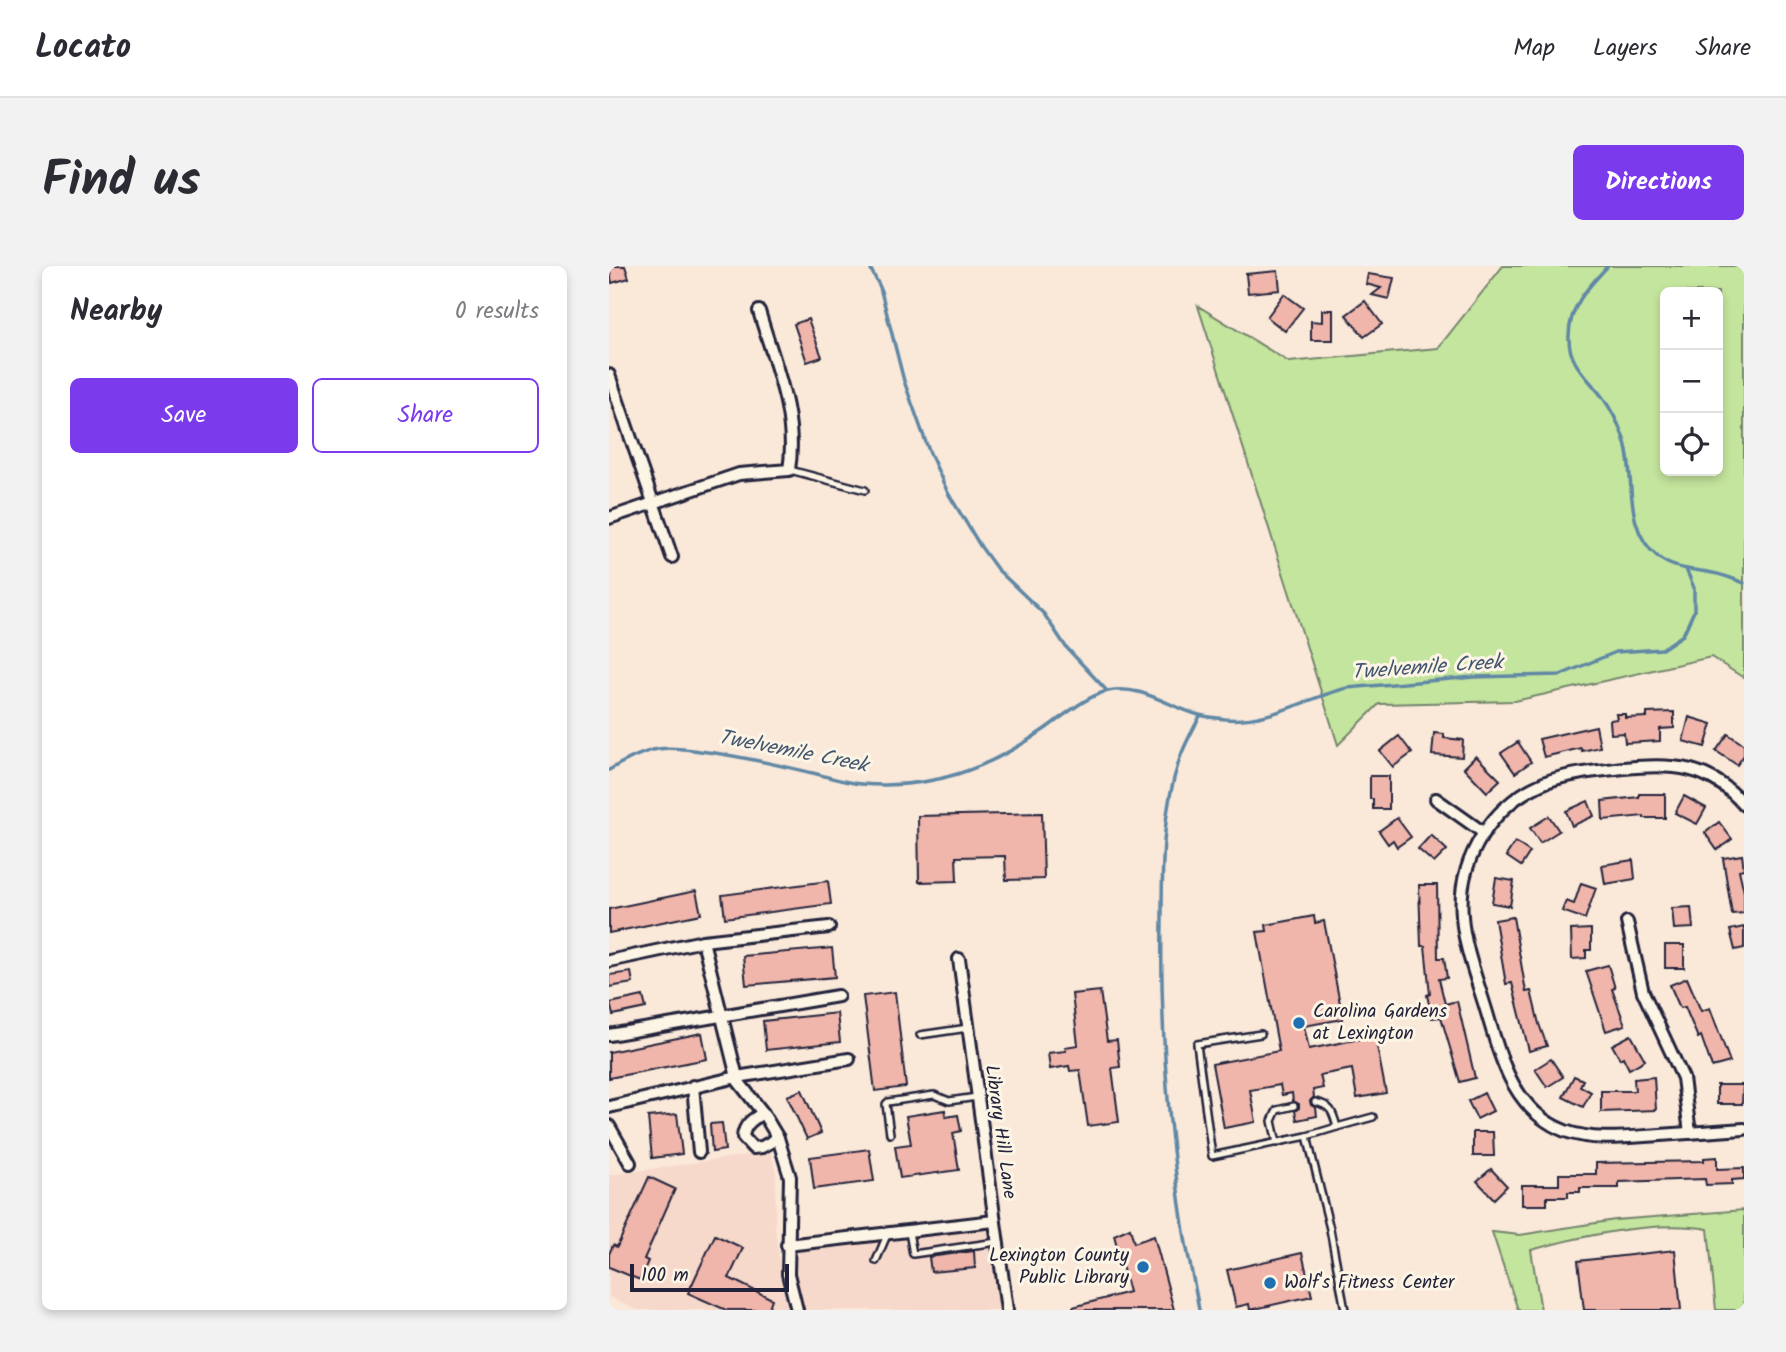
<!DOCTYPE html>
<html lang="en">
<head>
<meta charset="utf-8">
<style>
	:root { --surface:#fff; --page:#f2f2f3; --text:#2b2b33; --muted:#7c7c81; --line:#e1e1e2; --accent:#7c3aed }
	body { margin:0; font-family:Kalam,sans-serif; background:var(--page); color:var(--text) }
	.controls { position:absolute; right:21px; top:21px; display:grid; overflow:hidden; border-radius:10px; box-shadow:0 4px 10px #0003 }
	.controls button { width:63px; height:63px; display:grid; place-items:center; padding:0; border:0; border-bottom:2px solid var(--line); background:var(--surface); color:var(--text); font:35px sans-serif }
	.scale { position:absolute; left:21px; bottom:18px; width:159px; box-sizing:border-box; padding-left:7px; border:4px solid #22223b; border-top:0; font-size:19px; line-height:24px; white-space:nowrap; color:#22223b; -webkit-text-stroke:5px #fcf5e5; paint-order:stroke }
	.list { margin:0; padding:0; list-style:none }
	h2 { display:flex; justify-content:space-between; align-items:center; height:91px; margin:0; padding:0 28px; font-size:30px }
	h2 small { font-size:23px; font-weight:400; color:var(--muted) }
	.actions { display:flex; gap:14px; padding:21px 28px }
	.actions a { flex:1; padding:16px 0; border:2px solid var(--accent); border-radius:10px; text-align:center; font-size:24px; color:var(--accent) }
	.actions .main { background:var(--accent); color:#fff }
	.icon { flex:none; width:38px; height:38px; fill:none; stroke:currentColor; stroke-width:2; stroke-linecap:round; stroke-linejoin:round }
	.map { position:relative; flex:none; width:1135px; height:1044px; overflow:hidden; border-radius:10px }
	header { display:flex; align-items:center; gap:42px; box-sizing:border-box; height:98px; padding:0 35px; background:var(--surface); border-bottom:2px solid var(--line) }
	header strong { font-size:33px }
	nav { display:flex; gap:38px; margin-inline-start:auto; font-size:24px }
	.intro { display:flex; align-items:center; justify-content:space-between; box-sizing:border-box; height:168px; padding:0 42px }
	h1 { margin:0; font-size:49px }
	.button { padding:18px 32px; border-radius:10px; background:var(--accent); color:#fff; font-size:24px; font-weight:700 }
	main { display:flex; gap:42px; padding:0 42px }
	aside { flex:1; background:var(--surface); border-radius:10px; box-shadow:0 4px 10px #0003 }
	.map>svg:first-child { display:block }
</style>
</head>
<body>
<header>
<strong>Locato</strong>
<nav><a>Map</a><a>Layers</a><a>Share</a></nav>
</header>
<div class="intro"><h1>Find us</h1><a class="button">Directions</a></div>
<main>
<aside>
<h2>Nearby<small>0 results</small></h2>
<ul class="list">
</ul>
<div class="actions"><a class="main">Save</a><a>Share</a></div>
</aside>
<div class="map">
<svg width="1135" height="1044" viewBox="0 0 1135 1044">
	<rect width="100%" height="100%" fill="#fae8d9"/>
	<filter id="ink" filterUnits="userSpaceOnUse"><feTurbulence type="fractalNoise" baseFrequency=".0143" numOctaves="2"/><feDisplacementMap in="SourceGraphic" scale="14" xChannelSelector="R" yChannelSelector="G"/><feConvolveMatrix kernelMatrix="1 2 1 2 8 2 1 2 1" color-interpolation-filters="sRGB"/></filter>
	<g filter="url(#ink)">
		<g fill="#f7d9cb">
			<polygon points="161,886 167,906 166,960 172,1015 180,1044 28,1044 0,1031 0,909"/>
			<polygon points="381,961 390,1044 194,1044 185,1014 184,986"/>
		</g>
		<g fill="#c4e59d" stroke="#73846c" stroke-width="2" fill-rule="evenodd">
			<path d="M894,0H1135V412L1102,391L906,435L770,438L729,479L589,40L680,96L829,82ZM1109,26V205H1056V26Z"/>
			<path d="M1135,944V1044H1107L1099,963C1047,954 973,970 922,984L932,1044H909L883,966L911,969L1006,954Z"/>
		</g>
		<g fill="none" stroke-linecap="round" stroke-linejoin="round">
			<g stroke="#6088a5" stroke-width="3.5">
				<polyline points="260,0 271,21 295,115 320,185 339,227 372,281 388,303 435,348 457,381 498,425"/>
				<path d="M999,0C978,22 959,42 960,73C960,99 980,112 994,132C1002,143 1009,157 1014,170C1028,208 1012,261 1049,291C1064,304 1086,303 1104,307C1115,309 1125,313 1135,317"/>
				<path d="M0,504C15,495 32,486 49,483C63,481 77,483 91,485C126,489 161,497 195,505C214,509 233,516 252,518C323,524 379,503 436,463C453,451 479,429 499,425C533,418 559,441 590,449C598,451 608,452 616,453C660,457 697,432 738,422L865,411L951,409L1007,386L1053,383L1074,369L1085,345V322L1077,303"/>
				<path d="M590,1044C586,1018 579,992 575,966C559,863 551,759 553,655C553,600 553,545 571,492C576,477 584,464 591,450"/>
			</g>
		</g>
		<g fill="#f0b6ab" stroke="#22223b" stroke-width="2">
			<polygon points="0,0 16,0 20,12 3,17"/>
			<polygon points="669,5 671,24 639,27 637,8"/>
			<polygon points="759,8 785,12 780,33 763,29 772,22 757,18"/>
			<polygon points="675,28 694,42 676,65 658,51"/>
			<polygon points="756,35 773,58 755,71 737,49"/>
			<polygon points="713,44 724,44 724,74 702,74 702,55 713,56"/>
			<polygon points="199,53 213,91 198,96 185,58"/>
			<polygon points="1065,446 1065,462 1051,463 1051,475 1016,477 1015,467 1002,468 1001,454 1008,453 1007,448 1016,448 1016,452 1038,451 1038,447"/>
			<polygon points="1080,451 1103,458 1096,481 1074,475"/>
			<polygon points="987,460 991,481 973,485 972,482 935,491 930,473"/>
			<polygon points="825,467 835,468 835,472 854,474 853,491 823,489"/>
			<polygon points="1119,468 1135,479 1135,489 1128,499 1107,485"/>
			<polygon points="790,470 803,487 784,501 771,485"/>
			<polygon points="909,476 922,496 906,507 892,487"/>
			<polygon points="867,490 891,514 878,526 855,502"/>
			<polygon points="761,510 780,510 780,543 764,543 764,533 761,533"/>
			<polygon points="1030,528 1056,528 1056,552 1035,552 1035,550 994,554 993,535 1030,531"/>
			<polygon points="1075,530 1097,542 1088,558 1066,547"/>
			<polygon points="979,535 985,550 963,560 957,545"/>
			<polygon points="433,547 435,613 397,614 396,590 347,591 348,615 310,616 309,550"/>
			<polygon points="940,550 950,565 931,577 921,562"/>
			<polygon points="788,552 802,571 788,581 784,574 779,578 770,565"/>
			<polygon points="1110,556 1123,573 1108,584 1096,567"/>
			<polygon points="822,569 838,584 825,597 809,583"/>
			<polygon points="906,576 921,586 912,600 897,590"/>
			<polygon points="1133,589 1135,603 1130,604 1135,626 1135,647 1123,648 1114,592"/>
			<polygon points="1024,594 1026,613 996,618 993,599"/>
			<polygon points="887,612 905,615 901,640 883,637"/>
			<polygon points="219,615 222,638 116,652 113,629"/>
			<polygon points="972,617 987,622 976,653 953,645 957,635 965,638"/>
			<polygon points="810,619 828,619 829,692 835,692 838,712 830,713 836,738 848,735 866,812 851,816 832,751 823,752 818,729 821,728 816,680 812,680"/>
			<polygon points="87,625 92,648 0,667 0,643"/>
			<polygon points="1082,641 1084,662 1065,663 1063,642"/>
			<polygon points="705,650 706,657 715,655 734,753 695,760 700,783 766,770 777,827 748,832 743,803 711,809 714,822 704,824 705,831 701,835 702,839 707,842 708,850 688,854 686,845 690,842 690,838 684,835 683,827 673,829 671,819 641,824 647,856 615,862 603,798 670,785 648,666 658,665 657,659"/>
			<polygon points="904,651 917,726 922,725 930,758 938,780 920,785 903,717 897,718 886,654"/>
			<polygon points="1135,661 1135,682 1126,684 1121,664"/>
			<polygon points="982,663 982,684 977,684 977,692 963,693 962,664"/>
			<rect x="1056" y="679" width="19" height="23"/>
			<polygon points="223,682 226,711 137,719 134,690"/>
			<polygon points="999,699 1006,722 1003,723 1016,759 997,765 977,705"/>
			<polygon points="22,706 24,717 0,721 0,709"/>
			<polygon points="1078,712 1092,745 1101,742 1121,796 1103,801 1092,770 1089,772 1076,741 1071,742 1061,719"/>
			<polygon points="491,725 498,775 508,774 511,801 503,802 510,856 479,860 471,804 461,805 460,800 441,803 439,787 457,785 456,781 469,779 463,728"/>
			<polygon points="286,726 297,821 266,825 254,730"/>
			<polygon points="34,730 37,742 4,749 1,737"/>
			<polygon points="228,747 231,776 157,784 154,755"/>
			<polygon points="93,767 98,793 0,812 0,786"/>
			<polygon points="1022,769 1036,794 1020,803 1014,791 1011,793 1003,779"/>
			<polygon points="942,793 954,811 938,821 926,803"/>
			<polygon points="965,810 974,814 971,820 982,826 974,841 954,831"/>
			<polygon points="1045,811 1047,844 992,846 992,825 1026,825 1025,813"/>
			<polygon points="1108,819 1134,819 1133,838 1108,838"/>
			<polygon points="193,824 212,867 198,873 178,830"/>
			<polygon points="875,827 884,845 868,853 859,835"/>
			<polygon points="336,844 337,851 349,849 352,865 344,867 350,904 291,912 286,880 302,878 297,850"/>
			<polygon points="68,848 73,888 43,892 39,851"/>
			<polygon points="113,857 116,884 103,886 101,858"/>
			<polygon points="864,866 884,866 885,890 864,890"/>
			<polygon points="260,883 265,915 205,923 201,891"/>
			<polygon points="1108,891 1108,903 1135,902 1135,913 1123,914 1123,918 1097,919 1096,913 1010,916 1010,922 971,922 971,926 959,926 959,931 938,931 938,939 913,939 913,919 950,919 950,908 987,908 987,897 1095,895 1095,892"/>
			<polygon points="882,903 898,920 885,933 868,915"/>
			<polygon points="40,911 66,923 35,993 39,995 31,1014 0,1001 0,988 4,979 8,981"/>
			<polygon points="521,962 525,977 545,970 565,1044 464,1044 464,1041 520,1026 505,969"/>
			<polygon points="106,969 134,982 120,1012 163,1033 159,1044 117,1044 79,1027"/>
			<polygon points="1066,984 1072,1044 975,1044 969,995"/>
			<polygon points="365,985 366,1002 322,1006 320,991"/>
			<polygon points="693,987 703,1030 641,1044 640,1038 627,1041 618,1004"/>
		</g>
		<g fill="none" stroke-linecap="round" stroke-linejoin="round">
			<g stroke="#22223b" stroke-width="10">
				<g id="service">
					<polyline points="181,204 256,224"/>
					<polyline points="652,768 588,778 603,890 698,870 728,861"/>
					<polyline points="311,769 359,762"/>
					<path d="M706,836C722,839 724,846 728,861L764,851"/>
					<polyline points="281,868 277,838 279,836 325,829 340,835 368,831"/>
					<polyline points="698,870 721,963 736,1044"/>
					<polyline points="668,877 663,855 668,844 685,840"/>
					<polyline points="300,966 304,988 388,976"/>
					<polyline points="267,995 278,969"/>
				</g>
			</g>
			<g stroke="#22223b" stroke-width="16">
				<g id="minor">
					<polyline points="0,109 63,291"/>
					<path d="M0,252L130,208L180,204C189,149 165,97 150,45"/>
					<polyline points="827,533 875,567"/>
					<path d="M1135,539C1101,499 1064,497 1015,502C990,505 961,507 937,516C884,537 848,593 853,650C855,682 869,716 878,747C892,794 905,845 956,865C987,876 1019,871 1051,869C1079,867 1107,865 1135,863"/>
					<polyline points="1018,656 1034,726 1074,812 1081,867"/>
					<polyline points="94,675 220,661"/>
					<polyline points="350,693 398,1044"/>
					<polyline points="0,695 94,675 129,815 154,847 169,872 181,911 179,1008 188,1044"/>
					<polyline points="0,769 229,730"/>
					<polyline points="84,820 90,886"/>
					<polyline points="0,841 128,811 240,793"/>
					<path d="M154,847C144,853 135,858 134,871L144,882L153,881L169,872"/>
					<polyline points="0,860 21,897"/>
					<polyline points="178,979 385,955"/>
				</g>
			</g>
			<use href="#service" stroke="#fcf5e5" stroke-width="5"/>
			<use href="#minor" stroke="#fcf5e5" stroke-width="10"/>
		</g>
	</g>
	<g fill="#1f6fb2" stroke="#fcf5e5" stroke-width="2.5">
		<circle cx="690" cy="757" r="7"/>
		<circle cx="534" cy="1001" r="7"/>
		<circle cx="661" cy="1017" r="7"/>
	</g>
	<g text-anchor="middle" dominant-baseline="central" stroke-width="6" stroke-linejoin="round" paint-order="stroke">
		<g font-size="19" fill="#22223b" stroke="#fcf5e5" text-anchor="start">
			<text x="704" y="746">Carolina Gardens<tspan x="704" dy="22">at Lexington</tspan></text>
			<text x="520" y="990" text-anchor="end">Lexington County<tspan x="520" dy="22">Public Library</tspan></text>
			<text x="675" y="1017">Wolf's Fitness Center</text>
		</g>
		<g font-size="19" fill="#22223b" stroke="#fcf5e5">
			<text transform="translate(391 866) rotate(82)">Library Hill Lane</text>
		</g>
		<g font-size="21" font-style="italic" fill="#415570" stroke="#fcf5e5">
			<text transform="translate(818 402) rotate(-4)">Twelvemile Creek</text>
			<text transform="translate(184 486) rotate(11)">Twelvemile Creek</text>
		</g>
	</g>
</svg>
<div class="controls">
<button>+</button>
<button>−</button>
<button><svg class="icon" aria-label="locate" viewBox="0 0 24 24"><circle cx="12" cy="12" r="6"/><path d="M12 2v4M12 18v4M2 12h4M18 12h4"/></svg></button>
</div>
<div class="scale">100 m</div>
</div>
</main>
</body>
</html>
